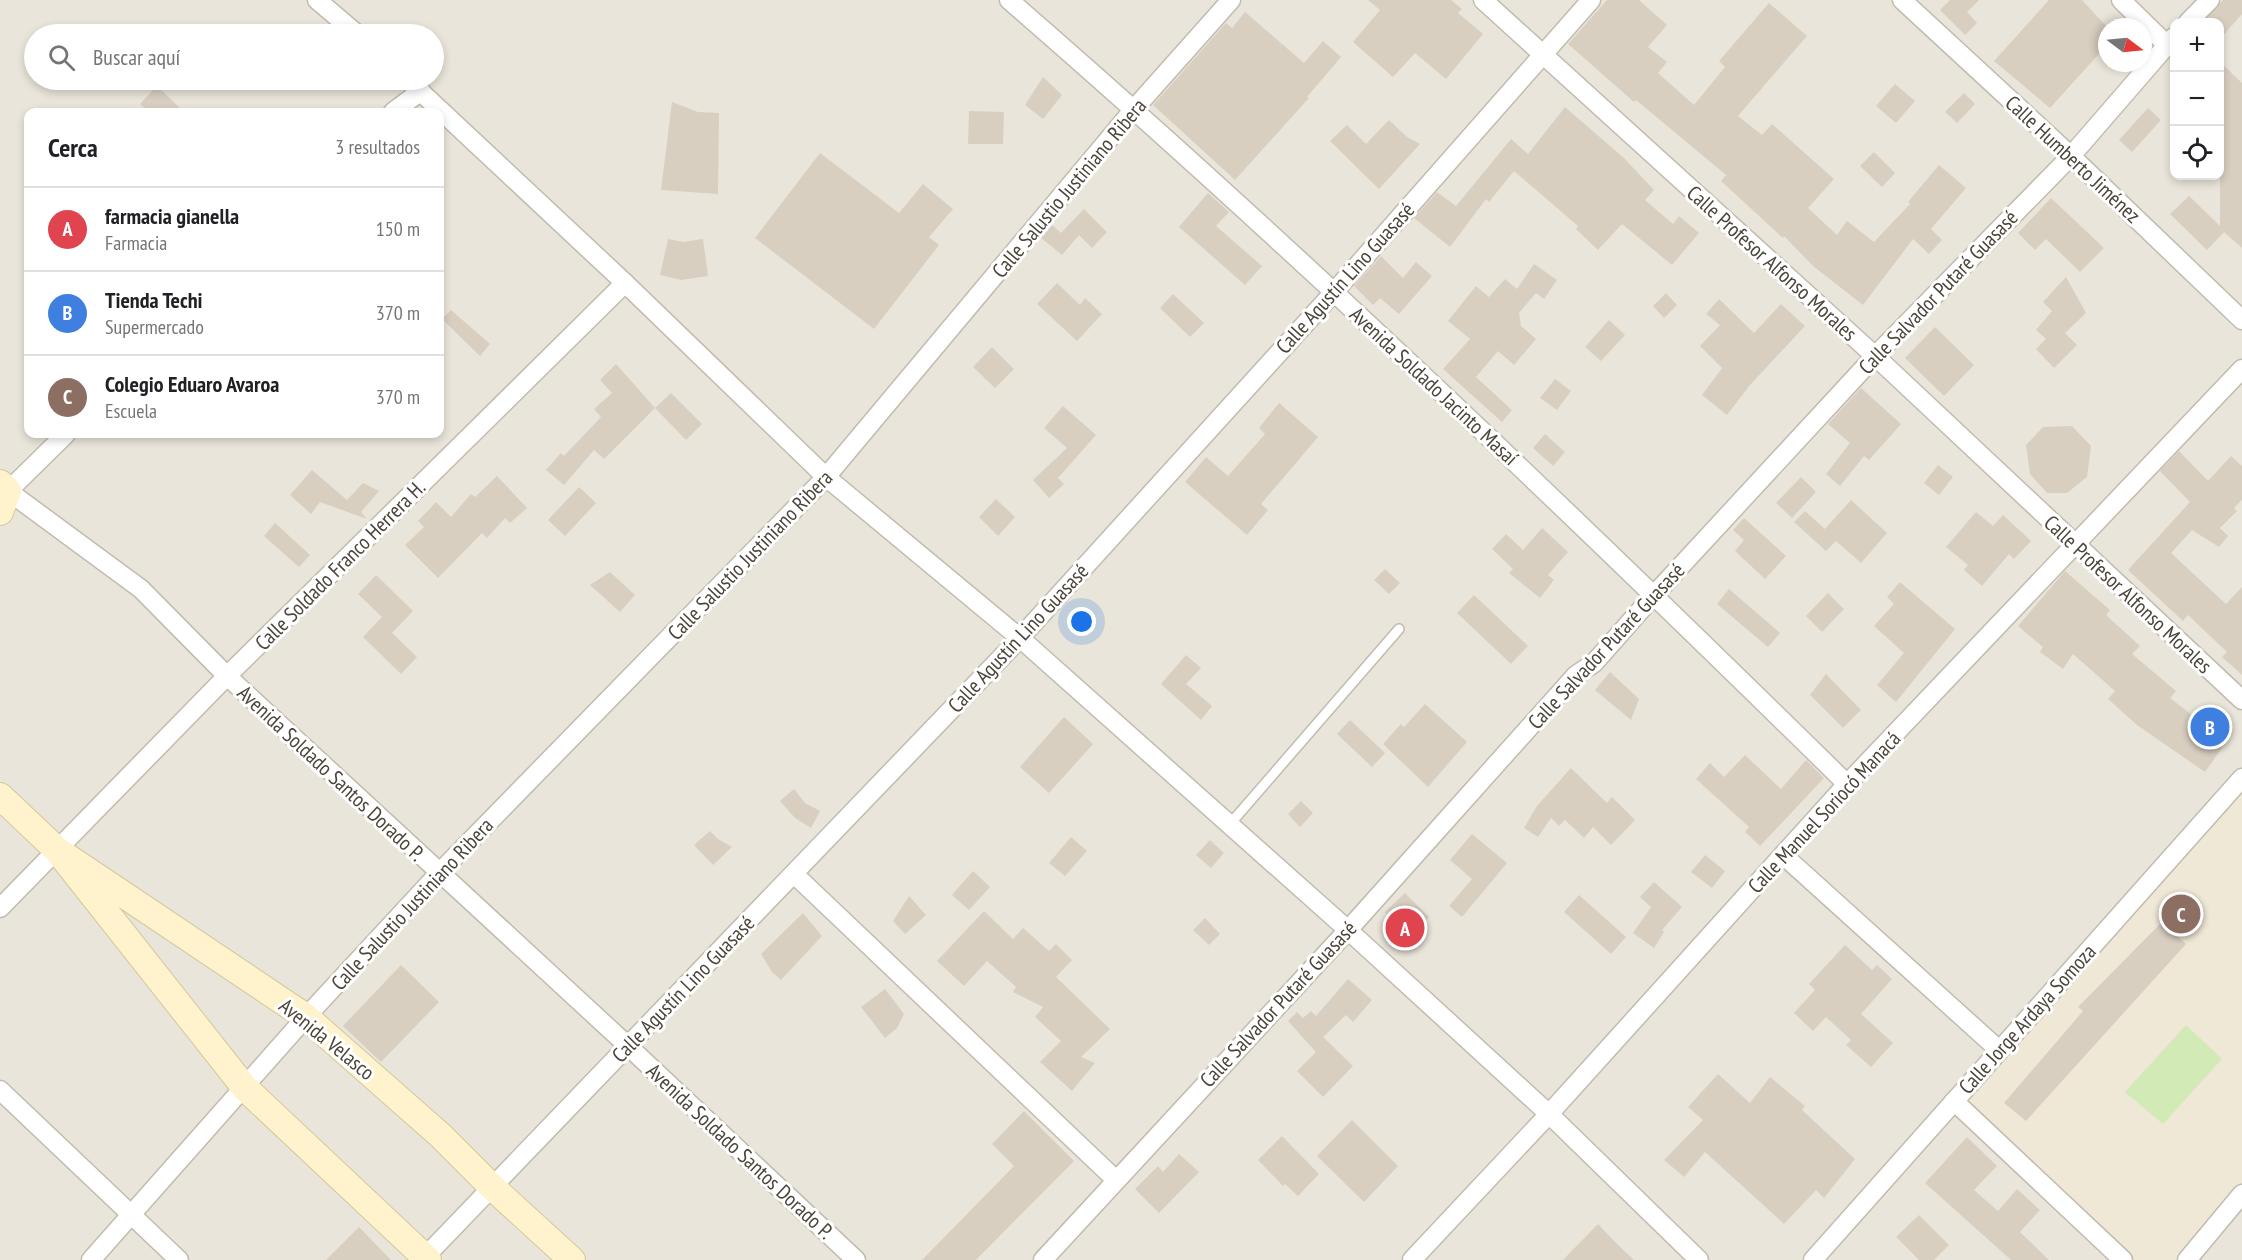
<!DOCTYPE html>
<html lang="es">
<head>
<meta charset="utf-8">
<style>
	:root { --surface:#fff; --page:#f6f6f6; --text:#202124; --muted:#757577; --line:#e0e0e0; --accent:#fc3f1d }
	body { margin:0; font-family:"PT Sans Narrow",sans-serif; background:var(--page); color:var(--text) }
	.controls { position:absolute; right:18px; top:18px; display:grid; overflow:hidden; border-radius:12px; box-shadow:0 3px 9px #0003 }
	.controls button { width:54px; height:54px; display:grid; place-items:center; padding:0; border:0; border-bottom:2px solid var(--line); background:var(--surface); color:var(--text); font:30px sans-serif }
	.compass { position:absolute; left:2098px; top:18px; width:54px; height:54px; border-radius:50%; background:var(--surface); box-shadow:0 3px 9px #0003; rotate:106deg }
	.you { position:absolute; left:1082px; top:622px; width:21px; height:21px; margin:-15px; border:4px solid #fff; border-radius:50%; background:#1a73e8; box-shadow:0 0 0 9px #1a73e833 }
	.badge { display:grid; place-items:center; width:39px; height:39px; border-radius:50%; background:var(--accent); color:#fff; font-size:20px; font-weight:700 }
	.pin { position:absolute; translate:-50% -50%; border:3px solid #fff; box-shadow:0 2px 6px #0006 }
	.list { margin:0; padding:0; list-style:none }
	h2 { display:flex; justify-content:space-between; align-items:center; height:78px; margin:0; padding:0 24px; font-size:26px }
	h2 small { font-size:20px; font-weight:400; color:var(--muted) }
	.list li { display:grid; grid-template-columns:39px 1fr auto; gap:18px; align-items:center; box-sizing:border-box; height:84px; padding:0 24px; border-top:2px solid var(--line) }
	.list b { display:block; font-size:22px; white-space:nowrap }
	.list p { margin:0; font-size:20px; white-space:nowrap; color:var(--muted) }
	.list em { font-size:20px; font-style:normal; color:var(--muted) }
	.icon { flex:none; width:33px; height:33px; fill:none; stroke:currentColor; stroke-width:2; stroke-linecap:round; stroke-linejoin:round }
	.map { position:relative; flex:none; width:2242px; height:1260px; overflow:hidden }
	.search { position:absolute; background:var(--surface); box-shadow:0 3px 9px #0003; left:24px; top:24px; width:420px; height:66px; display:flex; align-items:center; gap:15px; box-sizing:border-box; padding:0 21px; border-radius:33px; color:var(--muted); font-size:22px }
	.panel { position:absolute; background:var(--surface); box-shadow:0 3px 9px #0003; left:24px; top:108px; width:420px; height:330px; border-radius:12px }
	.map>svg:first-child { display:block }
</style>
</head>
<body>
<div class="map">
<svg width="2242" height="1260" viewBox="0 0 2242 1260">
	<rect width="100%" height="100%" fill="#f6f3ec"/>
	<path fill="#eae5da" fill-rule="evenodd" d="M0,0H2242V1260H0ZM2174,22H2220V176H2174ZM2107,27H2143V63H2107ZM34,34H434V80H34ZM28,112H440V434H28Z"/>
	<polygon fill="#efe8d6" points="2242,778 2242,1194 2187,1260 2123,1260 1954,1101"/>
	<polygon fill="#d2eab5" points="2186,1025 2222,1059 2163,1124 2125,1092"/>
	<g fill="#d8cfc1">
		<polygon points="1368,0 1451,0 1462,9 1458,13 1483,34 1446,79 1415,53 1393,77 1353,42 1380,10"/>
		<polygon points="1607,0 1639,0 1667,25 1648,47 1667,62 1658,73 1694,105 1725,67 1719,61 1769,3 1807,36 1738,116 1762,135 1772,124 1834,179 1808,208 1837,235 1847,221 1874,242 1910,204 1908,202 1939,165 1966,188 1931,229 1942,240 1929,254 1913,239 1863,305 1813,266 1784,236 1783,238 1721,181 1726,175 1636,100 1634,102 1568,44"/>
		<polygon points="1950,0 1979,0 1967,12 1977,23 1965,35 1940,10"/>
		<polygon points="2049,0 2082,0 2107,27 2107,45 2050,108 1994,61"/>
		<polygon points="2223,0 2242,0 2242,14 2220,39 2220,22 2203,22"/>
		<polygon points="1245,12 1304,63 1323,41 1341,57 1307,97 1309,98 1235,180 1153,105 1226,23 1232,28"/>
		<polygon points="2220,62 2242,83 2242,248 2224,232 2207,250 2170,214 2189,196 2220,226"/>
		<polygon points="1043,77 1062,95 1043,119 1025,105"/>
		<polygon points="1895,84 1915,101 1896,123 1876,106"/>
		<polygon points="157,86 184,112 149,112 140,104"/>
		<polygon points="1964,93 1975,104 1957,123 1945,112"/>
		<polygon points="672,102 698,112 719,113 718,194 661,190"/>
		<polygon points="1565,107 1624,158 1654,190 1645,200 1673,224 1679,216 1699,233 1672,265 1622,224 1598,250 1576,229 1578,226 1514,171 1489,202 1486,199 1450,247 1414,218 1437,192 1456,206 1511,139 1528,154"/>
		<polygon points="2148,108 2161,120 2132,152 2119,140"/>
		<polygon points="969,111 1004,112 1003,144 968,144"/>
		<polygon points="1389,120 1407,137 1420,144 1379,189 1330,141 1347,125 1366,144"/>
		<polygon points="1874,152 1895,173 1882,187 1860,166"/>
		<polygon points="820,153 899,213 923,184 953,209 929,237 939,245 874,329 755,238"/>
		<polygon points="1208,193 1229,212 1216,226 1262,266 1245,285 1179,227"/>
		<polygon points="2051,198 2104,248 2080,272 2046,239 2035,250 2018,233"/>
		<polygon points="1084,209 1107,232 1092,248 1079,235 1062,255 1041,238 1052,225 1061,233"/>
		<polygon points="668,239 683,242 703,239 708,276 681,280 660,275"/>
		<polygon points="1381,256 1403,278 1416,262 1432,276 1399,314 1380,298 1373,305 1354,286"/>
		<polygon points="1534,264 1557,280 1544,299 1536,293 1519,313 1521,326 1536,339 1514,365 1498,351 1476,377 1512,410 1502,422 1443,369 1470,339 1448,321 1476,286 1489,297 1505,279 1517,289"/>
		<polygon points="2066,277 2086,313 2065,333 2077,345 2054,368 2036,349 2046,339 2036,330 2052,311 2043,302"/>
		<polygon points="1057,283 1080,305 1085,298 1102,314 1077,341 1037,304"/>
		<polygon points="1666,293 1677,305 1664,318 1653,306"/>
		<polygon points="1173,294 1204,323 1190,337 1160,308"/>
		<polygon points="1719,299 1754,333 1781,304 1805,326 1750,385 1727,415 1702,395 1722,368 1700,346 1720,325 1706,314"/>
		<polygon points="451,310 490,344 480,356 442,319"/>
		<polygon points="1609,320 1625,335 1601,361 1585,347"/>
		<polygon points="1935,327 1974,365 1944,396 1905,358"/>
		<polygon points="992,347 1014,369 995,388 973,367"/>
		<polygon points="616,364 655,408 604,459 594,450 564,485 546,470 561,453 564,456 601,417 594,409 612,393 600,380"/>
		<polygon points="1555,379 1571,391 1557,410 1540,398"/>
		<polygon points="1861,388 1901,424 1869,460 1864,456 1840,486 1826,474 1850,443 1828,424"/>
		<polygon points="671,393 702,424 686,440 655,408"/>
		<polygon points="1279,403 1318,437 1261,504 1268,510 1247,535 1185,482 1206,457 1228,476 1265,434 1259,428"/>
		<polygon points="1063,406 1096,435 1058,478 1064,484 1049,498 1033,480 1067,448 1044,428"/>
		<polygon points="2072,426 2091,446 2087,477 2067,493 2047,493 2030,474 2026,445 2043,427"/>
		<polygon points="1545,434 1565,452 1553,466 1533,448"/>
		<polygon points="2179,451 2208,481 2231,456 2242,466 2242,500 2234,508 2237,511 2220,528 2228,536 2219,547 2192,530 2171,553 2226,604 2242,587 2242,675 2222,657 2227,652 2188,615 2183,621 2128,570 2190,502 2160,471"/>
		<polygon points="1938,465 1953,477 1939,495 1924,483"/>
		<polygon points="312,470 347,500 363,483 379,491 361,512 367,519 320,502 311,514 290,495"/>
		<polygon points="497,476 527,508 510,523 505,518 487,538 482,533 438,578 405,545 424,527 418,521 436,502 451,517 471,494 475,497"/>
		<polygon points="1801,477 1816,492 1792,518 1776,503"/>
		<polygon points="579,487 596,503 565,536 548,520"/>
		<polygon points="996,499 1015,517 998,536 979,517"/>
		<polygon points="1851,500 1887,533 1861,563 1836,541 1826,551 1794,522 1805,511 1825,529"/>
		<polygon points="1976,512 1993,526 2003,515 2031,541 2014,559 2009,554 1982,586 1964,570 1968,565 1946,547"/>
		<polygon points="1744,518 1786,556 1765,579 1735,551 1744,540 1733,530"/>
		<polygon points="275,523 310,555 299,567 264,536"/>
		<polygon points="1542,528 1568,552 1548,575 1554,580 1540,598 1509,573 1513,569 1492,549 1506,534 1523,550"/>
		<polygon points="1385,569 1400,583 1389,594 1374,580"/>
		<polygon points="2065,571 2110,610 2106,615 2140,646 2132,654 2176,691 2170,698 2201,722 2206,715 2232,734 2205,772 2137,725 2108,699 2115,691 2073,654 2063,669 2040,652 2043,647 2018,626"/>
		<polygon points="610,572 635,595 620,612 590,585"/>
		<polygon points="376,575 413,611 392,633 417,657 401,674 363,637 382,617 358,594"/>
		<polygon points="1900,582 1955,629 1896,702 1877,685 1904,653 1874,626 1894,604 1887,597"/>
		<polygon points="1729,589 1780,633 1768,647 1717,604"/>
		<polygon points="1828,593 1844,609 1822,632 1806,616"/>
		<polygon points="1474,595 1528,646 1511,664 1457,613"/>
		<polygon points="1186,655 1201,668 1186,684 1212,706 1201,720 1161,684"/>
		<polygon points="1610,672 1639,699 1631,720 1595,690"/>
		<polygon points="1826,674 1861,710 1843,728 1810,695"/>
		<polygon points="1425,704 1467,742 1428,787 1383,744 1401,724 1404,727"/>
		<polygon points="1064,717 1093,744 1049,793 1020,767"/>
		<polygon points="1350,720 1385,753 1372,767 1337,734"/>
		<polygon points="1745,755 1781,789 1806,760 1824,778 1760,846 1745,832 1749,827 1696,779 1710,763 1724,777"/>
		<polygon points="1571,768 1607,803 1612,797 1635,820 1611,845 1593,827 1584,838 1565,820 1559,826 1551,818 1538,837 1524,828 1537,806"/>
		<polygon points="794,789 805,803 820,811 811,828 795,818 780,801"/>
		<polygon points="1301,801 1313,813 1300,827 1288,814"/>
		<polygon points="710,831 718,839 732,847 713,865 694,845"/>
		<polygon points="1472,834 1507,863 1462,917 1449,906 1472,879 1450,860"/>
		<polygon points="1071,837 1087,851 1065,876 1049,863"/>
		<polygon points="1210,840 1224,853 1211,868 1196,855"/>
		<polygon points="1705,855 1725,871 1712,888 1691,872"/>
		<polygon points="973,871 990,887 969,910 952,895"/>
		<polygon points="1654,882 1682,907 1662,930 1664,932 1654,948 1633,933 1651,907 1640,897"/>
		<polygon points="1405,893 1429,917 1409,937 1385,912"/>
		<polygon points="1579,895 1626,937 1611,954 1564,912"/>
		<polygon points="909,896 926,915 905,934 893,921"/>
		<polygon points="984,911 1013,939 1023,928 1049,951 1056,944 1072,960 1056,977 1110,1029 1081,1057 1095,1063 1072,1091 1040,1062 1061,1041 1035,1017 1043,1007 1013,992 1016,987 987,961 964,986 937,961"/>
		<polygon points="803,913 822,936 781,980 772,972 761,954"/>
		<polygon points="1205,918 1220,934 1209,945 1193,930"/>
		<polygon points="2162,922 2186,944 2026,1121 2004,1103 2083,1011 2078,1007"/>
		<polygon points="1845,945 1872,970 1877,965 1892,979 1861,1014 1893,1043 1871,1067 1846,1045 1851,1040 1826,1017 1813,1031 1794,1013 1815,990 1809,984"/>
		<polygon points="401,965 439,1002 381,1062 343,1026"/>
		<polygon points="1348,979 1372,1000 1353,1022 1346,1015 1323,1037 1353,1066 1323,1097 1297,1071 1316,1052 1288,1021 1297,1012 1303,1018 1311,1011 1316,1016"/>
		<polygon points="885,989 904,1014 897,1028 885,1038 861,1007"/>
		<polygon points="1718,1074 1750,1103 1770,1077 1805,1106 1802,1110 1855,1159 1824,1198 1816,1190 1784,1224 1705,1152 1684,1177 1664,1160 1703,1120 1688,1107"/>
		<polygon points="1024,1111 1074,1161 976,1260 922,1260 1014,1166 992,1144"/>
		<polygon points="1352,1120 1398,1166 1364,1202 1317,1156"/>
		<polygon points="1282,1136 1319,1174 1298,1196 1285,1184 1283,1186 1258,1160"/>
		<polygon points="1967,1137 1997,1166 1974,1190 1998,1211 2017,1189 2040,1210 2020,1232 2049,1260 2011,1260 1925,1183"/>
		<polygon points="1179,1154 1199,1172 1159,1213 1135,1189 1158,1166 1163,1172"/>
		<polygon points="1919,1215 1949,1245 1934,1260 1919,1260 1896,1237"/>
		<polygon points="1598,1224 1616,1243 1634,1260 1563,1260"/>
		<polygon points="359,1227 391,1260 326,1260"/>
	</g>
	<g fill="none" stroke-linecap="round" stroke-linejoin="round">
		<g stroke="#c2bbae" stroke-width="12">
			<polyline id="lane" points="1230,824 1399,629"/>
		</g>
		<g stroke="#c2bbae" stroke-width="21">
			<g id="street">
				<polyline points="317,0 357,34"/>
				<path d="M1009,0C1298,251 1574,516 1847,784"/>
				<polyline points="1483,0 1875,356 2242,700"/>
				<polyline points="1902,0 2071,156 2242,320"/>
				<polyline points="2121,0 2167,45"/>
				<polyline points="2188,22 2210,0"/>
				<polyline points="408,80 625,283 826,477 1020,638 1348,930 1549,1114 1699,1260"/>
				<polyline points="393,112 421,91"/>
				<polyline points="66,434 8,491 141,589 227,676 628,1046 856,1260"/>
				<polyline points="1783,855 1999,1050"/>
				<polyline points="794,874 1116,1180"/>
				<polyline points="0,908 227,676 625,283"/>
				<polyline points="0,1090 179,1260"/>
				<polyline points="1954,1101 2123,1260"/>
				<polyline points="91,1260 306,1017 439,873 826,477 1134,109 1231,0"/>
				<polyline points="422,1260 1020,638 1334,292 1591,0"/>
				<polyline points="1043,1260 1348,930 1576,675 1594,663 1654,595 1875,356 2071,156 2174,37"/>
				<polyline points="1412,1260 1549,1114 1847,784 2242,369"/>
				<polyline points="1813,1260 2242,778"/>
				<polyline points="2187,1260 2242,1194"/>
			</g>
		</g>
		<g stroke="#d6c79b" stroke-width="28">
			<g id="secondary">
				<polyline points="0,483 8,491 0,512"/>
				<polyline points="0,796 57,850 245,1088 428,1260"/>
				<polyline points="57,850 306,1017 440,1135 492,1187 572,1260"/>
			</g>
		</g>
		<use href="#lane" stroke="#fff" stroke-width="9"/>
		<use href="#street" stroke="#fff" stroke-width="18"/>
		<use href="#secondary" stroke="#fff3cd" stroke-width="26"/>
	</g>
	<g text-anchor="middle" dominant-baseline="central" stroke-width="6" stroke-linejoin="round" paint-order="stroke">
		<g font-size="21" fill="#4b4439" stroke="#fff">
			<text transform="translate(2073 159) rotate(43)">Calle Humberto Jiménez</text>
			<text transform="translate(1069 188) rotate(-50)">Calle Salustio Justiniano Ribera</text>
			<text transform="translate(1772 263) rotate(42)">Calle Profesor Alfonso Morales</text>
			<text transform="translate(1345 278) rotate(-48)">Calle Agustín Lino Guasasé</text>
			<text transform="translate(1938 292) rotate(-46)">Calle Salvador Putaré Guasasé</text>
			<text transform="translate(1434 386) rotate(43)">Avenida Soldado Jacinto Masaí</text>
			<text transform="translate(750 555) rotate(-46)">Calle Salustio Justiniano Ribera</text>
			<text transform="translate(340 565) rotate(-45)">Calle Soldado Franco Herrera H.</text>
			<text transform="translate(2128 594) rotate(43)">Calle Profesor Alfonso Morales</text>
			<text transform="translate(1018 638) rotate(-47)">Calle Agustín Lino Guasasé</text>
			<text transform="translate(1606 646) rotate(-47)">Calle Salvador Putaré Guasasé</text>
			<text transform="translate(331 773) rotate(43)">Avenida Soldado Santos Dorado P.</text>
			<text transform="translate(1824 812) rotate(-47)">Calle Manuel Soriocó Manacá</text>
			<text transform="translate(412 904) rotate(-47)">Calle Salustio Justiniano Ribera</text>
			<text transform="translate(683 989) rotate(-46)">Calle Agustín Lino Guasasé</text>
			<text transform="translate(1278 1004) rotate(-47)">Calle Salvador Putaré Guasasé</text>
			<text transform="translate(2027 1019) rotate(-48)">Calle Jorge Ardaya Somoza</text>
			<text transform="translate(327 1039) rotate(39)">Avenida Velasco</text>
			<text transform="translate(740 1151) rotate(43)">Avenida Soldado Santos Dorado P.</text>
		</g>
	</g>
</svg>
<div class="controls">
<button>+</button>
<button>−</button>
<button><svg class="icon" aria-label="locate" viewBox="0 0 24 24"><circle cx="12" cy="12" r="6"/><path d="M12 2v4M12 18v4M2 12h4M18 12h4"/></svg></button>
</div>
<svg class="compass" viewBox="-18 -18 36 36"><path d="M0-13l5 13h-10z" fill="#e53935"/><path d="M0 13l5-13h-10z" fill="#757577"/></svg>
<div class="you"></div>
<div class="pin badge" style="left:1405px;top:928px;background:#e0444e">A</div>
<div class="pin badge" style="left:2210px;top:727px;background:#3f7fe0">B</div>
<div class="pin badge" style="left:2181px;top:914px;background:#8d6e63">C</div>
<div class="search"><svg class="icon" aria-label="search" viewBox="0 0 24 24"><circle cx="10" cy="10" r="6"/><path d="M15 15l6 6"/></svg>Buscar aquí</div>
<section class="panel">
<h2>Cerca<small>3 resultados</small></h2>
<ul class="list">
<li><span class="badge" style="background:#e0444e">A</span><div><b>farmacia gianella</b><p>Farmacia</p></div><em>150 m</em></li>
<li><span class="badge" style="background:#3f7fe0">B</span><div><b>Tienda Techi</b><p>Supermercado</p></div><em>370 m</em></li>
<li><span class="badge" style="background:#8d6e63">C</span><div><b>Colegio Eduaro Avaroa</b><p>Escuela</p></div><em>370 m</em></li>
</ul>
</section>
</div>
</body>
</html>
